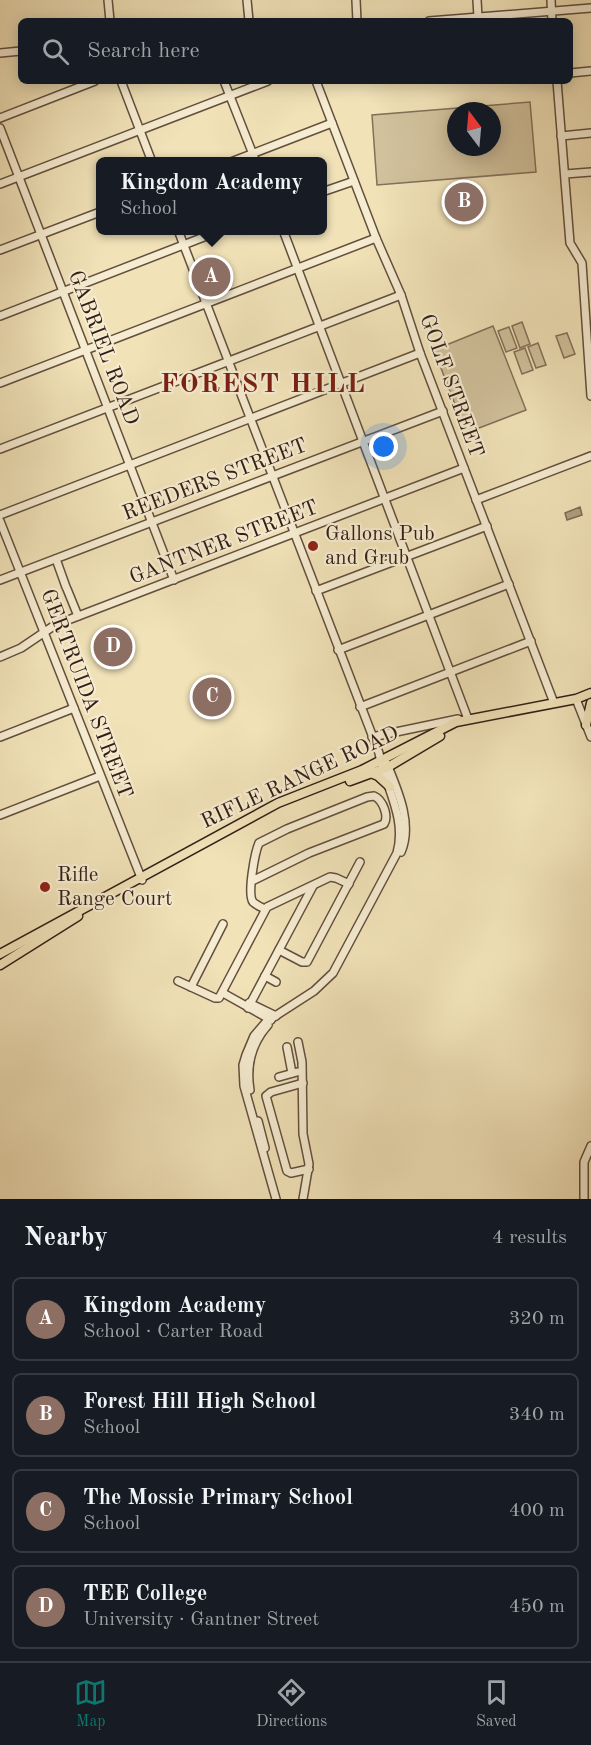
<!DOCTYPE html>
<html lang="en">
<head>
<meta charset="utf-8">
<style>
	:root { --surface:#171b24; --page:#20242c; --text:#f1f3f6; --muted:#9ea1a6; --line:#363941; --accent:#0f766e }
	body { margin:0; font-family:"Old Standard TT",serif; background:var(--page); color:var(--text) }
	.compass { position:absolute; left:447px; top:102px; width:54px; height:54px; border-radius:50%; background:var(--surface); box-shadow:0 3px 15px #0003; rotate:344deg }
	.you { position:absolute; left:384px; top:447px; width:21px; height:21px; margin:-15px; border:4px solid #fff; border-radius:50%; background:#1a73e8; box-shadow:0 0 0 9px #1a73e833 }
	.badge { display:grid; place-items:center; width:39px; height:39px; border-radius:50%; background:var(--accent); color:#fff; font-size:20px; font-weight:700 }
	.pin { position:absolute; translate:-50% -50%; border:3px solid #fff; box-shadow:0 2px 6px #0006 }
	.popup { position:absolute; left:96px; top:157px; width:231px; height:78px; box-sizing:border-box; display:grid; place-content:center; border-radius:9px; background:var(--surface); filter:drop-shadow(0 2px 4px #0005); font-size:20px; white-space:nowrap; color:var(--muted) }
	.popup b { font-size:22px; color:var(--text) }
	.popup::after { content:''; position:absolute; left:50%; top:100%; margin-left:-12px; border:12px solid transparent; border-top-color:var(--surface) }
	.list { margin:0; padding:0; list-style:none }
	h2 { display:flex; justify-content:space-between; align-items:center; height:78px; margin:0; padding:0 24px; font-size:26px }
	h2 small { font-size:20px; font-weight:400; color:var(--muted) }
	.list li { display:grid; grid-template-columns:39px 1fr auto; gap:18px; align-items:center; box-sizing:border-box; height:84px; margin:0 12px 12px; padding:0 12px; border:2px solid var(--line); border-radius:9px }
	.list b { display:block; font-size:22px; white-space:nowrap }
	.list p { margin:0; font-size:20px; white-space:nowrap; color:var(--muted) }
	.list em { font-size:20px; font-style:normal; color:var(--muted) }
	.icon { flex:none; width:33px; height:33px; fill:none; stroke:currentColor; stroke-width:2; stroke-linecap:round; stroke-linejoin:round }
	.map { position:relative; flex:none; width:591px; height:1199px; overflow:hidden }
	.search { position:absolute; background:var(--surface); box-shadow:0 3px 15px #0003; left:18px; right:18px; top:18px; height:66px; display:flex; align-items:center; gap:15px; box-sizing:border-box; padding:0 21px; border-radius:9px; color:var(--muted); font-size:22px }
	.sheet { height:462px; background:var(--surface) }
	nav { display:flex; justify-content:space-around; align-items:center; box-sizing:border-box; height:84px; border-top:2px solid var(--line); background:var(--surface); font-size:16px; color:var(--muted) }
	nav a { display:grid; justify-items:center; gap:3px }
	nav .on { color:var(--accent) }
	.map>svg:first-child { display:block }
</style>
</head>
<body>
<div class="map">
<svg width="591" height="1199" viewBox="0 0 591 1199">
	<rect width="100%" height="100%" fill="#f1e2b8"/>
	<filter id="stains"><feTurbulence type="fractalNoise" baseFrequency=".00333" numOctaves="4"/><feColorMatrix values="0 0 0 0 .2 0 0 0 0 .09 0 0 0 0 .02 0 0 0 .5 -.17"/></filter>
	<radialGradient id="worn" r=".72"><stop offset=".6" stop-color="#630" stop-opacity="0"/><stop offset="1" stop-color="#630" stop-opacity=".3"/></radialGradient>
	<g fill="#d1c19c" stroke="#827059" stroke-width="1.5" fill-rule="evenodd">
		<path d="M530,102L536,172L377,185L372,115ZM456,111H492V147H456Z"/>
		<polygon points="522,322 530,344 520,348 512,326"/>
		<polygon points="493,326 526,410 466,433 434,350"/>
		<polygon points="509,327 517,348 506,352 498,331"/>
		<polygon points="567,333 575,354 564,358 556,336"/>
		<polygon points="538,343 546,365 536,368 528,347"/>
		<polygon points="525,348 533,370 522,374 514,352"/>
	</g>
	<polygon fill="#b09f81" stroke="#7e6b56" stroke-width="1.5" points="580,507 582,515 567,520 565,513"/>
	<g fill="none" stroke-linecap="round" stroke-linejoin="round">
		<g stroke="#624f3e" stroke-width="10">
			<g id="minor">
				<polyline points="108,0 110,21"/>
				<polyline points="247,0 249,21"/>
				<polyline points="356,0 357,21"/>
				<polyline points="477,0 478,17"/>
				<polyline points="551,0 552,21"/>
				<polyline points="429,21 591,8"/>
				<polyline points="0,53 21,51"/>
				<polyline points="570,73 591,71"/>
				<polyline points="121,81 152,162"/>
				<polyline points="224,81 256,162"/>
				<polyline points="316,81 376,238 401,295 420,353 554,703"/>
				<polyline points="557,81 570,243 582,263 591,396"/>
				<polyline points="0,118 95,81"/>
				<polyline points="0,128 174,580"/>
				<polyline points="561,136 591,133"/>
				<polyline points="231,162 332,123"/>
				<polyline points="565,174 591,172"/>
				<polyline points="0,184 268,81"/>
				<polyline points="322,192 354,181"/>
				<path d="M178,230L379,753C385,787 407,817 397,853L333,973L314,991L266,1022L254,1036L246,1055L243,1065L244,1086L276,1199"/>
				<polyline points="283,230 468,719"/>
				<polyline points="0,250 100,212"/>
				<polyline points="0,316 222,230"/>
				<polyline points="0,383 376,238"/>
				<polyline points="0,449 401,295"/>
				<polyline points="476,500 591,456"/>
				<polyline points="0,515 420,353"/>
				<polyline points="0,521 142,880"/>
				<polyline points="56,559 66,587"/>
				<polyline points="0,580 443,411"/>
				<polyline points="67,589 78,616"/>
				<polyline points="316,591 487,526"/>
				<polyline points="338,650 509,584"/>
				<polyline points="0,657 21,648 55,625 464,468"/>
				<polyline points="576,699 591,737"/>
				<polyline points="360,707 531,641"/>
				<polyline points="0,737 74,708"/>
				<polyline points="372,737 458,719"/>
				<path d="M387,764C398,791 413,824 401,852"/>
				<polyline points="0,815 100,776"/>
				<path d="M252,881L309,853L384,824C389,816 383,800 374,796L367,797L287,829L259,843C255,852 247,894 253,902C256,905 261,907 265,909"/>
				<polyline points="279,950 302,962 307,962 360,862"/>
				<polyline points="265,976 276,982"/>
				<polyline points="178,981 215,998 219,998 267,907 330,877 336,878 349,884"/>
				<polyline points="191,987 223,924"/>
				<polyline points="223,993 271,1020"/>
				<polyline points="249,1003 276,1016"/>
				<polyline points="248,1008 313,886"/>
				<polyline points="298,1042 302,1062 303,1134 309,1164 303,1199"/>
				<polyline points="287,1047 292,1073"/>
				<polyline points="279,1077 297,1072"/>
				<polyline points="303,1083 271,1092 266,1096 287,1171 291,1173 309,1169"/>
				<path d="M250,1090C246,1066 252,1043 268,1025"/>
				<polyline points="258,1121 265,1148"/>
				<polyline points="584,1199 584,1162 591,1146"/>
			</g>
		</g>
		<g stroke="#321e16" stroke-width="11">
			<g id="major">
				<polyline points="586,725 591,703"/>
				<polyline points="371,773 378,776 390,787"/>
				<polyline points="350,781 388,767 440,736"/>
				<polyline points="0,954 278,803 362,770 456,722 576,699 591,693"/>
				<polyline points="0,965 78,916"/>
			</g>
		</g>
		<use href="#minor" stroke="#f6ecd1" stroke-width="7"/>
		<use href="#major" stroke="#f1e2b8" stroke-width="8"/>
	</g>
	<g fill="#8f2418" stroke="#f6ecd1" stroke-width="2">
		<circle cx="313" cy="546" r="6"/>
		<circle cx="45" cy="887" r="6"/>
	</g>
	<g text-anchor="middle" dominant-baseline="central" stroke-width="4.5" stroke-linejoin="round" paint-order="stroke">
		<g font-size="21" fill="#321e16" stroke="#f6ecd1">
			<text transform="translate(103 348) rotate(69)">GABRIEL ROAD</text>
			<text transform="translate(451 386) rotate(70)">GOLF STREET</text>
			<text transform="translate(215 480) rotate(-21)">REEDERS STREET</text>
			<text transform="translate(224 543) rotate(-21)">GANTNER STREET</text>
			<text transform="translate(86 694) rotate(69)">GERTRUIDA STREET</text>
			<text transform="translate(300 778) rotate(-25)">RIFLE RANGE ROAD</text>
		</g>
		<g font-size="21" fill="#321e16" stroke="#f6ecd1" text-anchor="start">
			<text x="325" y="534">Gallons Pub<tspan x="325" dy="24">and Grub</tspan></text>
			<text x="57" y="875">Rifle<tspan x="57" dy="24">Range Court</tspan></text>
		</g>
		<g font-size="27" font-weight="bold" letter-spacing="1.5" fill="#7a1f14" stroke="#f6ecd1">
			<text x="263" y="384">FOREST HILL</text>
		</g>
	</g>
	<rect width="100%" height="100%" filter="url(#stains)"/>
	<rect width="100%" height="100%" fill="url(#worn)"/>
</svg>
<svg class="compass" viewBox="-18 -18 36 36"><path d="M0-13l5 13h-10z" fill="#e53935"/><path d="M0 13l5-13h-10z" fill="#9ea1a6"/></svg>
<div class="you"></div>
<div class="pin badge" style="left:211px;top:277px;background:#8d6e63">A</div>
<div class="popup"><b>Kingdom Academy</b>School</div>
<div class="pin badge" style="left:464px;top:202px;background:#8d6e63">B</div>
<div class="pin badge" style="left:212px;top:697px;background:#8d6e63">C</div>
<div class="pin badge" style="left:113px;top:647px;background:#8d6e63">D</div>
<div class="search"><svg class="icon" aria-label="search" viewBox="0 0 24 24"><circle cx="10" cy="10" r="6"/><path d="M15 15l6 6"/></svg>Search here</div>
</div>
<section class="sheet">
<h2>Nearby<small>4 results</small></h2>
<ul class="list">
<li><span class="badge" style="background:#8d6e63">A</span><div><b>Kingdom Academy</b><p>School · Carter Road</p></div><em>320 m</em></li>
<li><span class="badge" style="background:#8d6e63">B</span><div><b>Forest Hill High School</b><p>School</p></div><em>340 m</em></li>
<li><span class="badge" style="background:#8d6e63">C</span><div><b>The Mossie Primary School</b><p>School</p></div><em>400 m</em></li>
<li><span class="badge" style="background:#8d6e63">D</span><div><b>TEE College</b><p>University · Gantner Street</p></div><em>450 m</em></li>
</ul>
</section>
<nav>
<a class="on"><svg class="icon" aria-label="map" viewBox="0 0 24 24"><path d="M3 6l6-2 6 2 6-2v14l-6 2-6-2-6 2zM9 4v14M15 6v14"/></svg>Map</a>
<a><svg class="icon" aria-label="directions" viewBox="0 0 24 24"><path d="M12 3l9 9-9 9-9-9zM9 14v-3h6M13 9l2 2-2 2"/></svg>Directions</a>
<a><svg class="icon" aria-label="saved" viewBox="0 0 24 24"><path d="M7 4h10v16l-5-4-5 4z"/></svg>Saved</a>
</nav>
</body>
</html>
